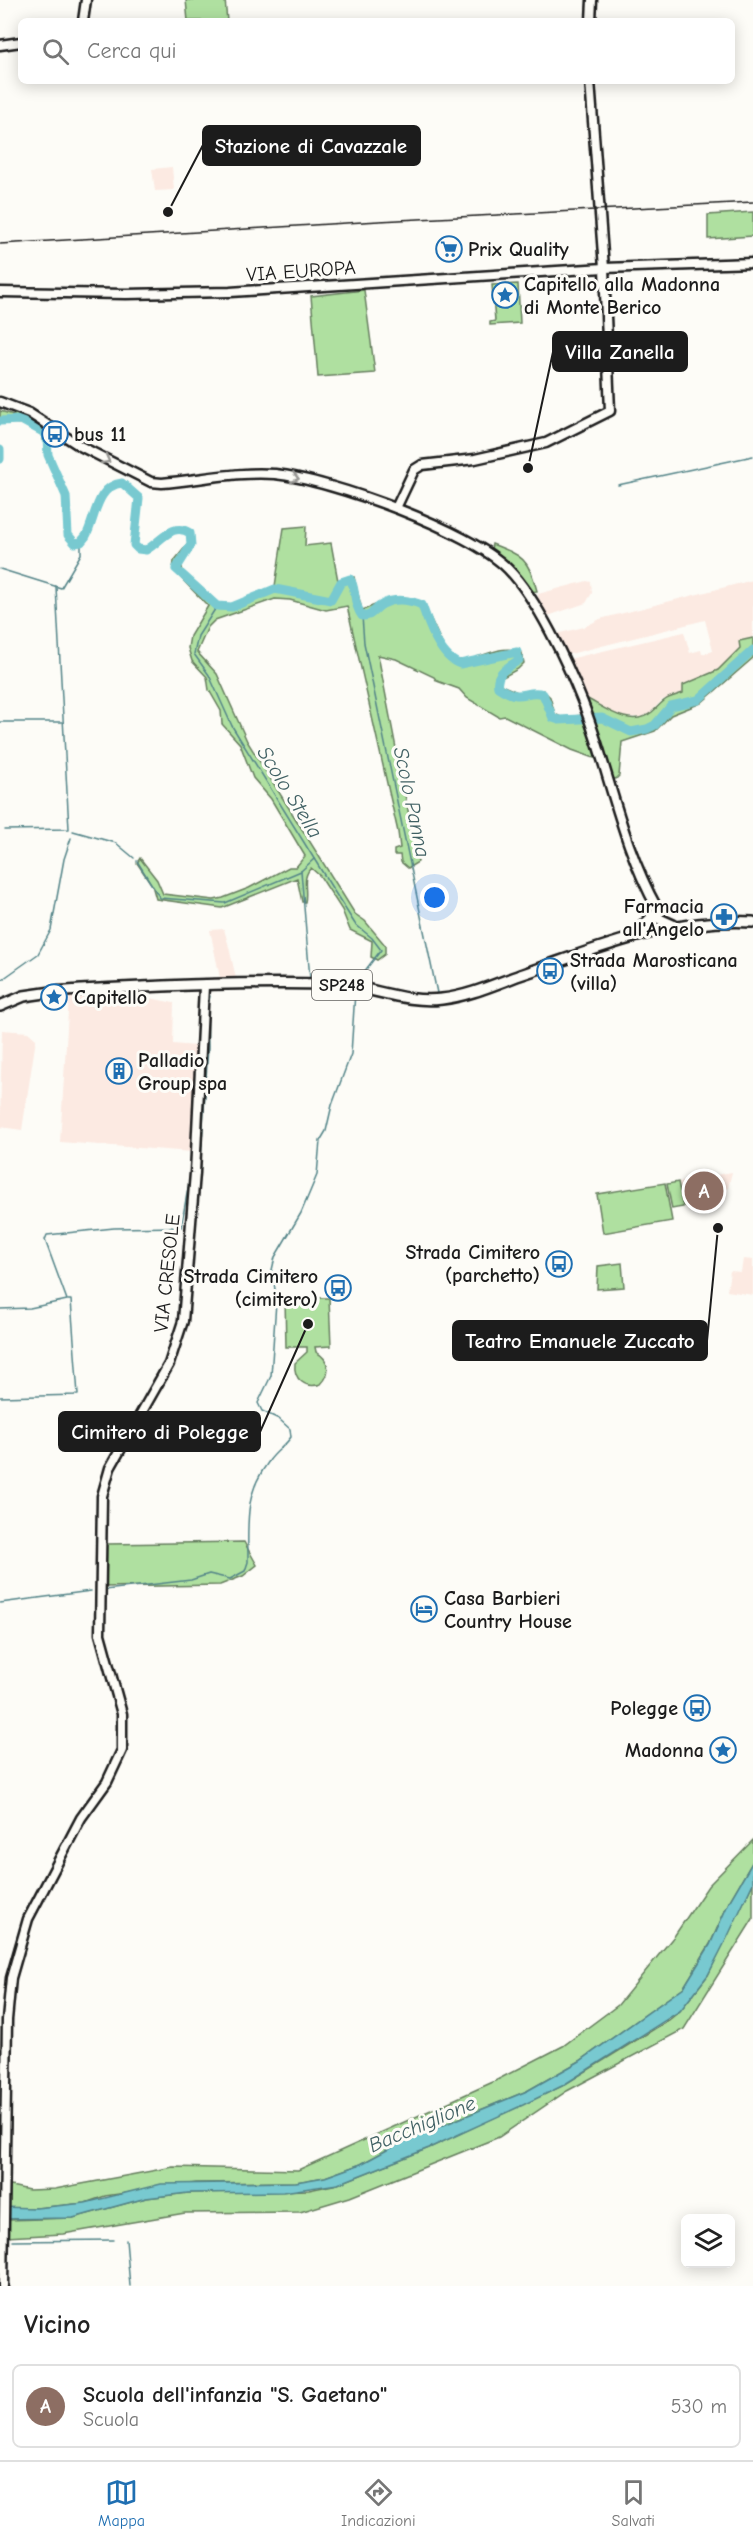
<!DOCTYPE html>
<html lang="it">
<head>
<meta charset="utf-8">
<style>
	:root { --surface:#fff; --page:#f2f2f2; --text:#222; --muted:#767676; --line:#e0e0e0; --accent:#1f6fb2 }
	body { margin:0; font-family:"Comic Neue",sans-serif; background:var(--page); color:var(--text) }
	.controls { position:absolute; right:18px; bottom:18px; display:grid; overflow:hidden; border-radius:9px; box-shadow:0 3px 15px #0003 }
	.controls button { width:54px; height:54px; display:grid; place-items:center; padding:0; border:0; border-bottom:2px solid var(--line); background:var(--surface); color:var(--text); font:30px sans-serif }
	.you { position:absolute; left:435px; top:898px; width:21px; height:21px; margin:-15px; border:4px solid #fff; border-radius:50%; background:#1a73e8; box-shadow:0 0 0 9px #1a73e833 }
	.badge { display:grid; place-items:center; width:39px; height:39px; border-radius:50%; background:var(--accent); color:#fff; font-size:20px; font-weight:700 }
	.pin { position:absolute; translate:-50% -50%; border:3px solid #fff; box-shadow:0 2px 6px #0006 }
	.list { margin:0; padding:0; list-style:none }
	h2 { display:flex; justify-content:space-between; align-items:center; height:78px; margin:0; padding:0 24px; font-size:26px }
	h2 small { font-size:20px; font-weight:400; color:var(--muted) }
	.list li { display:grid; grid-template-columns:39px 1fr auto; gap:18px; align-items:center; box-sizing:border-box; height:84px; margin:0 12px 12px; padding:0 12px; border:2px solid var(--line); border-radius:9px }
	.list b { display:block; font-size:22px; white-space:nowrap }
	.list p { margin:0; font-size:20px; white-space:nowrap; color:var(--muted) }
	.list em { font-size:20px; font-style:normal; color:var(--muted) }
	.icon { flex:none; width:33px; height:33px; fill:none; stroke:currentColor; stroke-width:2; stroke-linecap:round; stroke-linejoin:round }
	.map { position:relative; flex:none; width:753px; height:2286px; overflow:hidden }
	.search { position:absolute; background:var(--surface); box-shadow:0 3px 15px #0003; left:18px; right:18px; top:18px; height:66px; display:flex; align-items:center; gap:15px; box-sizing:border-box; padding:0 21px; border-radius:9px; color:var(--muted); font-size:22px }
	.sheet { height:174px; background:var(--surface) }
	nav { display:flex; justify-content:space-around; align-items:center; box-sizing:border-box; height:84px; border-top:2px solid var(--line); background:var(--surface); font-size:16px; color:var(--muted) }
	nav a { display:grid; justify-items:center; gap:3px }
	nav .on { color:var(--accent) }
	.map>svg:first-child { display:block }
</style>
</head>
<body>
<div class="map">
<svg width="753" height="2286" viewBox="0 0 753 2286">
	<rect width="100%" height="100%" fill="#fdfcf7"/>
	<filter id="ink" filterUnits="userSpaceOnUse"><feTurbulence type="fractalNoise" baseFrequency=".0167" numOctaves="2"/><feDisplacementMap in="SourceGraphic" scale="12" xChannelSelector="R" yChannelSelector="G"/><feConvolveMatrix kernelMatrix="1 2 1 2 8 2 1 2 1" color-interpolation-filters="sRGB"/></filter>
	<g filter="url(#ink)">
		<g fill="#fceae2">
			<polygon points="172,167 174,190 155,191 152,169"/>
			<polygon points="753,580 753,638 739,641 740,648 718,670 703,676 683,693 662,700 649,714 640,717 618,717 586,698 569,659 684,632 690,653 701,650 702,654 713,651 705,620 570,654 565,654 556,634 584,627 600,619"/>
			<polygon points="587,581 591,582 592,593 586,603 545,617 538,603 538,594"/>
			<polygon points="224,929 228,943 236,978 220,978 210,930"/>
			<polygon points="69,996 145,997 174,1003 173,1044 196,1046 192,1152 60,1142"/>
			<polygon points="2,1030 28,1032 36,1039 22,1130 0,1127"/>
			<polygon points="732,1172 725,1200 683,1206 679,1182"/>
			<polygon points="743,1259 753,1260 753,1295 727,1291 730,1271 741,1272"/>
		</g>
		<g fill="#afe0a0" stroke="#667e5e" stroke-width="1.5">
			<polygon points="186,0 225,0 227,21 188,21"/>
			<polygon points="753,212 753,236 708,239 708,215"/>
			<polygon points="518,284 520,323 490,325 490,322 495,321 492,285"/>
			<polygon points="364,290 375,373 318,377 311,296"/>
			<path d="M0,405V411L14,415L15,412L36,424L47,435L44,444C40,422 19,422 0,424Z"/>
			<path d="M306,526L305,546L331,543L338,581L354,577L362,610C383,603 403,589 424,604L444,648L454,659C475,665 500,640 522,653L524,663L518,669L501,678L499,684L522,694L543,690L550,697L555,714L561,717L584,715L597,759L572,750L505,716L499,717L467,698L459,689L437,681L434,677L396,659L378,655L418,862L408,868L401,862L400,855H394V850L400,848L398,832L347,606L326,610L290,600L275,599L215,620L208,627L197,652L217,674L247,741L355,914L365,921L385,945V954L377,960L371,957L372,941L350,930L342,910L320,876L311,868C301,878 308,890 305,902H302L297,878L222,908L156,899L152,885L137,863L140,858L157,880L163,894L214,900L223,898L249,888L289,867H296L305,856L271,799L253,778L240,744L222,724L221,711L209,690L207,677L192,661L188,648L190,636L208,606L173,570L174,561L190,541L186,533L179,531L177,527L192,531C197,544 188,553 181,564L183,571L216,604H236L275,586L284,528Z"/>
			<path d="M492,544C523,556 528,558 537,591L531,592L511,566L491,549Z"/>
			<path d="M753,638V658L701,703L671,715L655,731L622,742L619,776L616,779L611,778L586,698C605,708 631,729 652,712C666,699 663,699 683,693V685L718,670L740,648L739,641Z"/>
			<polygon points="678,1182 683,1207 672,1209 667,1184"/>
			<polygon points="665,1183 672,1221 603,1233 597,1194"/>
			<polygon points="622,1263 624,1287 597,1289 598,1266"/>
			<path d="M285,1298H329L331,1346L315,1347L316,1352C329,1359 332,1373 321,1384C306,1389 293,1380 295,1363L307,1352V1347H286Z"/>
			<polygon points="244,1542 257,1565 243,1576 220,1585 103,1587 106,1544"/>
			<polygon points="753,1840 753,1861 729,1902 710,1944 684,1987 580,2061 527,2091 402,2142 361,2164 325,2177 296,2182 196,2183 105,2196 85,2203 36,2208 6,2208 6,2185 29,2190 55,2189 173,2167 298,2170 493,2082 563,2046 618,2005 675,1935 708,1886"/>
			<polygon points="753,1883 753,1919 684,2029 567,2091 499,2137 350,2197 300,2212 185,2213 63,2234 6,2237 8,2220 73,2218 146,2198 188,2193 309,2190 338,2184 429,2148 562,2086 669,2020 680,2011 708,1975"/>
		</g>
		<polygon fill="#78c9d0" stroke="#538488" stroke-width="1.5" points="753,1861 753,1883 727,1938 708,1975 680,2011 562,2086 523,2105 429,2148 338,2184 283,2192 188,2193 146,2198 73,2218 0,2219 0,2207 36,2208 85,2203 161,2184 296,2182 325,2177 361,2164 402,2142 527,2091 580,2061 684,1987 710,1945 729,1902"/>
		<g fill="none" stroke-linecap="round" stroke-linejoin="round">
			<g stroke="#538488" stroke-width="1.5">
				<polyline points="618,485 753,456"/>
				<polyline points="0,569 61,588 81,554 81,542"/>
				<polyline points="217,606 198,636 194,654 209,675 232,726 334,891 355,924 372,938 381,950 357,981"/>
				<polyline points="362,616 364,643 437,993"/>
				<polyline points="0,722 62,722"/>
				<polyline points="5,830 69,829 56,587"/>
				<polyline points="73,831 116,843 134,858"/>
				<polyline points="137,861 160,898 225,903 301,871 314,859"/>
				<polyline points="301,871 310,979"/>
				<polyline points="0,981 38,954 51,930 64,859 71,838"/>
				<polyline points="200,1174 208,1047 207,1009 210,996"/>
				<polyline points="276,1296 272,1270 275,1257 301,1213 317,1175 320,1141 326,1131 332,1105 351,1054 355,992"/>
				<polyline points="0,1309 30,1308 67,1300 45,1240 47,1235 114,1228 181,1227 190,1177"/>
				<polyline points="0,1397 78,1395 71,1300 68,1300"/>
				<path d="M105,1590L191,1580L209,1574L230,1579L245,1571L248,1562C248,1523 244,1494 269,1461C275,1452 285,1446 291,1437L290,1429L279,1419L262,1411L258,1403L271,1376L276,1302"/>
				<polyline points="0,1603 91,1591"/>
				<polyline points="126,2240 130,2286"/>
				<polyline points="13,2241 113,2240"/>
			</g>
			<g stroke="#78c9d0" stroke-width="9">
				<path d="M0,421L21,420L43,432L47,438L48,455L66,496L68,535L75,543L81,542L86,536C96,517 96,486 122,483L139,498L134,545L138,549L146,550C161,542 172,521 190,533L191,545L176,569L217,606L232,607L275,589L331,600L341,582L350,579C357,589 352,602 362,616C373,617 374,608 383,604C395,598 410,600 422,605C428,623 440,658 460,664L517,652L519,660C508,667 495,673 498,687C523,704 525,688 543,694L553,718L559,720L602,718L631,732L647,729L655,725L671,706L698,700L753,650"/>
				<polyline points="0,450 0,459"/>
			</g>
			<g stroke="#1c1c1c" stroke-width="13">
				<g id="secondary">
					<polyline points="83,21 86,0"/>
					<polyline points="591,21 592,0"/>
					<polyline points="0,45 21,42"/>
					<polyline points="0,292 126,294 230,292 604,268 753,263"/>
					<path d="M0,402L29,413L80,446L151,482L162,483C199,480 239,471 275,474C331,480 470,530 508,569C537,598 568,665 583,703C610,772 620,841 657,908L659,918"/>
					<polyline points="396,508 414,470 422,465 475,459 546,443 610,411 604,268 590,81"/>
					<polyline points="3,2286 7,2020 11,1978 28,1919 81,1818 107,1782 122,1750 122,1714 100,1634 102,1496 110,1468 169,1364 183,1321 195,1173 204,986"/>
				</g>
			</g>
			<g stroke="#1c1c1c" stroke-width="14">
				<g id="primary">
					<polyline points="634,935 653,916 673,925"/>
					<path d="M0,1006L24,996L52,992C144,986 238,982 330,984C368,985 404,1004 442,999C469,996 495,984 520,975C597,949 670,917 753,922"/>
				</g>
			</g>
			<use href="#secondary" stroke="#fdfcf7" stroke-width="8"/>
			<use href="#primary" stroke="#fdfcf7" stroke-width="9"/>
			<polyline stroke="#1c1c1c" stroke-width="1.5" points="0,244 379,221 753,202"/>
		</g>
		<defs><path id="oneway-chevron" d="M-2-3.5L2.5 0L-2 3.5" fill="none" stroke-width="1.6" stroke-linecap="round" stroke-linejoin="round" transform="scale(1.5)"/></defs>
		<g stroke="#989794">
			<use href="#oneway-chevron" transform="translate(106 460) rotate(29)"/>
			<use href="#oneway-chevron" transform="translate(295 478) rotate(13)"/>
		</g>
	</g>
	<defs>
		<g id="supermarket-ring" transform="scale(1.35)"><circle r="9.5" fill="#fdfcf7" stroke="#1f6fb2" stroke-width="1.5"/><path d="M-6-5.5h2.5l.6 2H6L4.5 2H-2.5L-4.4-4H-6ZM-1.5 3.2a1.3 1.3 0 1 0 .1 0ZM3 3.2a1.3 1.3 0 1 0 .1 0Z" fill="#1f6fb2"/></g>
		<g id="sight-ring" transform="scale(1.35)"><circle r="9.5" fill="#fdfcf7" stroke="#1f6fb2" stroke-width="1.5"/><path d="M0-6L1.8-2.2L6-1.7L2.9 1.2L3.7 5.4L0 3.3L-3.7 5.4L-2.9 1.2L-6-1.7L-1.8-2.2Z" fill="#1f6fb2"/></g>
		<g id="bus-ring" transform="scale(1.35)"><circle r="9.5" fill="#fdfcf7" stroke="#1f6fb2" stroke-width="1.5"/><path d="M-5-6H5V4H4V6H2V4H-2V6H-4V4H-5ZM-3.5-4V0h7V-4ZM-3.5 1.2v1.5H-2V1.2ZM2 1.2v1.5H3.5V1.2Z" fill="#1f6fb2"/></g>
		<g id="pharmacy-ring" transform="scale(1.35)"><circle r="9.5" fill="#fdfcf7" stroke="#1f6fb2" stroke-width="1.5"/><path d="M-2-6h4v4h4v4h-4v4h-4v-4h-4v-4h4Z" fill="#1f6fb2"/></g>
		<g id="building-ring" transform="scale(1.35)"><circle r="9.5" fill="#fdfcf7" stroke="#1f6fb2" stroke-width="1.5"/><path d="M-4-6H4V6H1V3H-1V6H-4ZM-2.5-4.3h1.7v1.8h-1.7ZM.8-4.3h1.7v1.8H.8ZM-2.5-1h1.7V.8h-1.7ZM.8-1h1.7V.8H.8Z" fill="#1f6fb2"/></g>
		<g id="hotel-ring" transform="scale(1.35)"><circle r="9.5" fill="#fdfcf7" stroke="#1f6fb2" stroke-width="1.5"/><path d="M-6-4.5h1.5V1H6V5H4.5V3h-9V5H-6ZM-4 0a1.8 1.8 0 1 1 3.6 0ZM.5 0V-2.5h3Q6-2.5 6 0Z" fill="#1f6fb2"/></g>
	</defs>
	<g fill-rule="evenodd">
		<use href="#supermarket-ring" x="449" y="249"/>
		<use href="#sight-ring" x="505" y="295"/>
		<use href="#bus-ring" x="55" y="434"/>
		<use href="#pharmacy-ring" x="724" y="917"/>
		<use href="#bus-ring" x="550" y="971"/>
		<use href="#sight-ring" x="54" y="997"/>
		<use href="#building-ring" x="119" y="1071"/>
		<use href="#bus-ring" x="559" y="1264"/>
		<use href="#bus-ring" x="338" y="1288"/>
		<use href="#hotel-ring" x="424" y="1609"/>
		<use href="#bus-ring" x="697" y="1708"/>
		<use href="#sight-ring" x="723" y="1750"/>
	</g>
	<g text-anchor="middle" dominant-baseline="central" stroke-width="6" stroke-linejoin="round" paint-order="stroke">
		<rect fill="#fdfcf7" stroke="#605f5e" stroke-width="1.5" x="312" y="970" width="60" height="30" rx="4.5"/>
		<g font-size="18" font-weight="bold" fill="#1c1c1c">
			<text x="342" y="985">SP248</text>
		</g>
		<g font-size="20" font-weight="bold" fill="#1c1c1c" stroke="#fdfcf7" text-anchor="start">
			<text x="468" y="249">Prix Quality</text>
			<text x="524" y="284">Capitello alla Madonna<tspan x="524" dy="23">di Monte Berico</tspan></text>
			<text x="74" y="434">bus 11</text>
			<text x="704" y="906" text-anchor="end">Farmacia<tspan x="704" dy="23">all'Angelo</tspan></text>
			<text x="570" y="960">Strada Marosticana<tspan x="570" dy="23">(villa)</tspan></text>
			<text x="74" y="997">Capitello</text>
			<text x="138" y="1060">Palladio<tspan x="138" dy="23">Group spa</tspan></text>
			<text x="540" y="1252" text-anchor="end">Strada Cimitero<tspan x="540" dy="23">(parchetto)</tspan></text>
			<text x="318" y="1276" text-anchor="end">Strada Cimitero<tspan x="318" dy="23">(cimitero)</tspan></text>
			<text x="444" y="1598">Casa Barbieri<tspan x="444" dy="23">Country House</tspan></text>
			<text x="678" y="1708" text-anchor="end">Polegge</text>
			<text x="704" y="1750" text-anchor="end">Madonna</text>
		</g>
		<g font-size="20" fill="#1c1c1c" stroke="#fdfcf7">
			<text transform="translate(301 271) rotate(-4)">VIA EUROPA</text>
			<text transform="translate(167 1273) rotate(-84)">VIA CRESOLE</text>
		</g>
		<g font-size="21" font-style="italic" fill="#416164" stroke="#fdfcf7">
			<text transform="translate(290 792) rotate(58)">Scolo Stella</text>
			<text transform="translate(412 802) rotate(78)">Scolo Panna</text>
			<text transform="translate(422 2124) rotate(-23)">Bacchiglione</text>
		</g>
	</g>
	<path fill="none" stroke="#1c1c1c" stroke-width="2" d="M168 212L203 145M528 468L553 352M718 1228L707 1341M308 1324L260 1432"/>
	<g fill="#1c1c1c" stroke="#fdfcf7" stroke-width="2">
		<circle cx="168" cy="212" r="6"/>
		<circle cx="528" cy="468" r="6"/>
		<circle cx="718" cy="1228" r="6"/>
		<circle cx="308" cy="1324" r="6"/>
	</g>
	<g fill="#1c1c1c" stroke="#1c1c1c" stroke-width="2">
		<rect x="203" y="126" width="217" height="39" rx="6"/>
		<rect x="553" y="332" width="134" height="39" rx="6"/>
		<rect x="453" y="1321" width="254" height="39" rx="6"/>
		<rect x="59" y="1412" width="201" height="39" rx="6"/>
	</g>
	<g font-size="21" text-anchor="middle" font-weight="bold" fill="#fff">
		<text x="311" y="153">Stazione di Cavazzale</text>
		<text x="620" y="359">Villa Zanella</text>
		<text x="580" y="1348">Teatro Emanuele Zuccato</text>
		<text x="160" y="1439">Cimitero di Polegge</text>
	</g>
</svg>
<div class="controls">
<button><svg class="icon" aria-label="layers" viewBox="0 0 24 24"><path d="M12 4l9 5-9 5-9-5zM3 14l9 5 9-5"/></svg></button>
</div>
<div class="you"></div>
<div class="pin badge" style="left:704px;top:1191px;background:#8d6e63">A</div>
<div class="search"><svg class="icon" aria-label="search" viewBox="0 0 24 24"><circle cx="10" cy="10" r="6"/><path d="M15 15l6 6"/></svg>Cerca qui</div>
</div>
<section class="sheet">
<h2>Vicino<small></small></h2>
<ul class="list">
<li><span class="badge" style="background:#8d6e63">A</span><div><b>Scuola dell'infanzia &quot;S. Gaetano&quot;</b><p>Scuola</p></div><em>530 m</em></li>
</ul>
</section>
<nav>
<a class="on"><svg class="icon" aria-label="map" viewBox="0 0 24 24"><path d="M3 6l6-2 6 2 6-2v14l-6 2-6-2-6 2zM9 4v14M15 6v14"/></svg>Mappa</a>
<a><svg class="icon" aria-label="directions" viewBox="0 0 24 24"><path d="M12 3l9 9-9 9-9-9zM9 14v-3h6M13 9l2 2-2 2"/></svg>Indicazioni</a>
<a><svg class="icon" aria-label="saved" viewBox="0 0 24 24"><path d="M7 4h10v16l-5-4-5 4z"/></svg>Salvati</a>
</nav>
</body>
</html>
